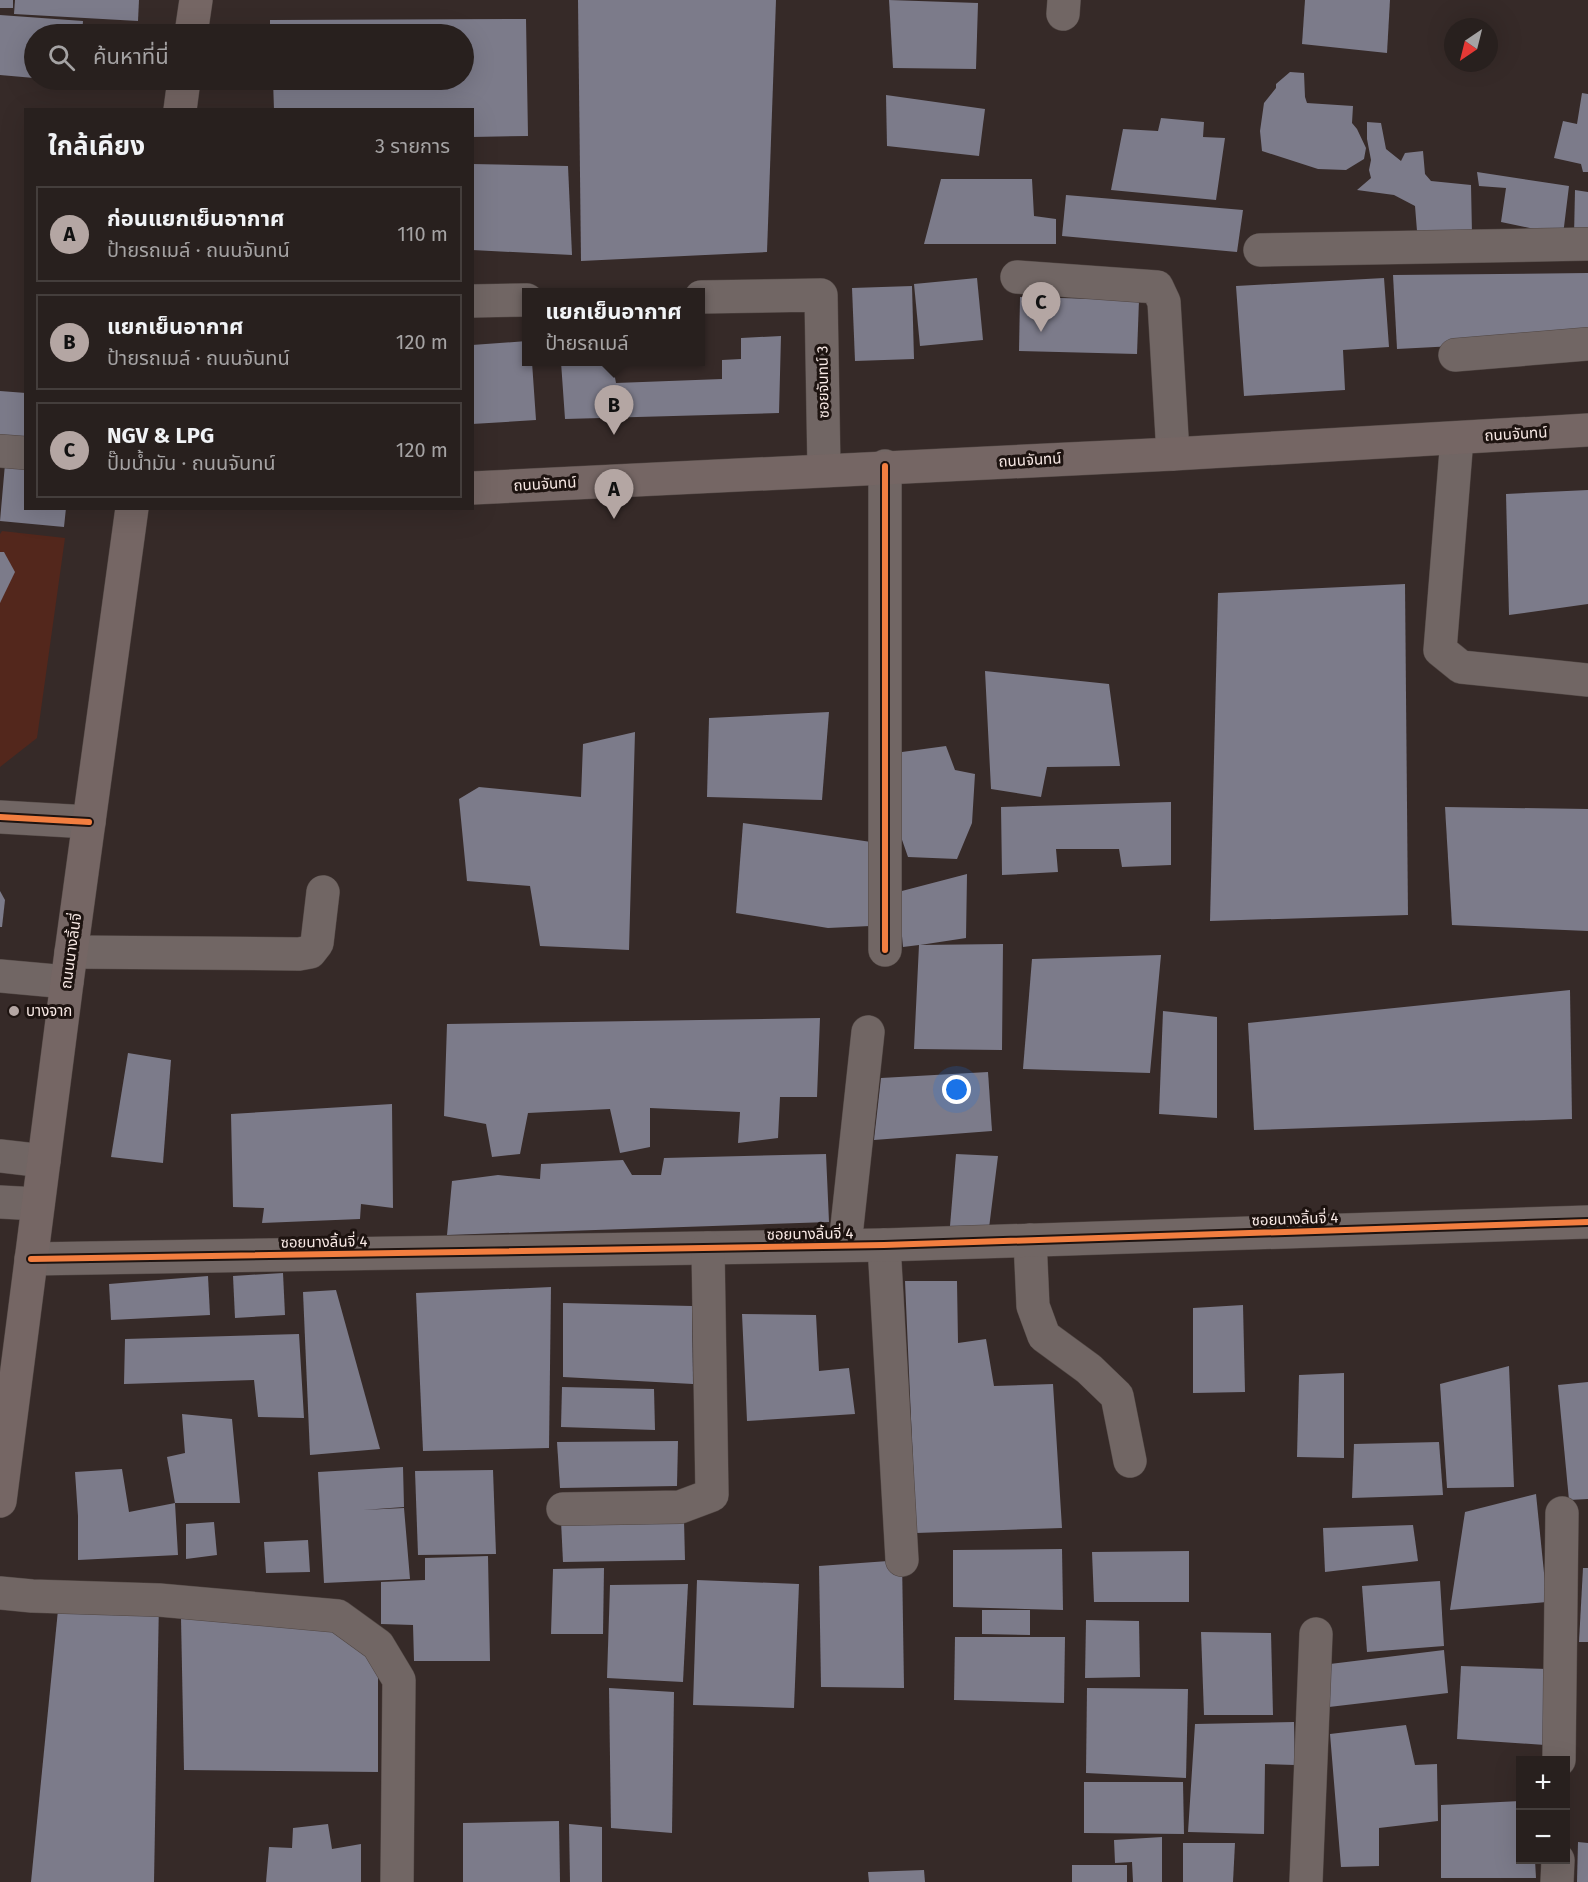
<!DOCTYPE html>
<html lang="th">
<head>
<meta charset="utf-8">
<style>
	:root { --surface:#28201e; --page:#342d2b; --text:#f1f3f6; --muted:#a5a3a4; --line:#443e3c; --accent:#b4a6a3 }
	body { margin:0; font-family:"Fira Sans","Noto Sans Thai",sans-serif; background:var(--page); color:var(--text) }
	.controls { position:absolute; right:18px; bottom:18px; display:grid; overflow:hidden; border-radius:0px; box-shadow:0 6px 24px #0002 }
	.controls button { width:54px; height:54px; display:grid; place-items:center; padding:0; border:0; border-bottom:2px solid var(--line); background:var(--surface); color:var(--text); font:30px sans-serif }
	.compass { position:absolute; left:1444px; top:18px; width:54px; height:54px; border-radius:50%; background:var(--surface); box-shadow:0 6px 24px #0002; rotate:215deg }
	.you { position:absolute; left:957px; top:1090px; width:21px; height:21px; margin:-15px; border:4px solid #fff; border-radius:50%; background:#1a73e8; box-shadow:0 0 0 9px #1a73e833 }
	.badge { display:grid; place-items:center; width:39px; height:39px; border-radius:50%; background:var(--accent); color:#111; font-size:20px; font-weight:700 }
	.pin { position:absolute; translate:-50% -50px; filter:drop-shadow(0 2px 3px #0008) }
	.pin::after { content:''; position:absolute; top:32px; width:21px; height:18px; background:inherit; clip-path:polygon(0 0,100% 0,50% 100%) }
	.popup { position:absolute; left:522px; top:288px; width:183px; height:78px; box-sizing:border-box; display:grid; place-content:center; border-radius:0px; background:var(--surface); filter:drop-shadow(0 2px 4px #0005); font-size:20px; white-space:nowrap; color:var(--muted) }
	.popup b { font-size:22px; color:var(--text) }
	.popup::after { content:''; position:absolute; left:50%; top:100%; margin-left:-12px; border:12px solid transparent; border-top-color:var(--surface) }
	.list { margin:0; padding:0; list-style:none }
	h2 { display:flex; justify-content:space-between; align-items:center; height:78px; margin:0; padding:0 24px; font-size:26px }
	h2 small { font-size:20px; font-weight:400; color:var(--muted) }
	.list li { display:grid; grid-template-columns:39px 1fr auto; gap:18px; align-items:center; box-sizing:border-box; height:96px; margin:0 12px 12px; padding:0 12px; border:2px solid var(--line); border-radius:0px }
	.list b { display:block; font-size:22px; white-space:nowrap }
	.list p { margin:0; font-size:20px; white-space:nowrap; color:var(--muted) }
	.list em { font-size:20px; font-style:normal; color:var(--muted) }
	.icon { flex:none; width:33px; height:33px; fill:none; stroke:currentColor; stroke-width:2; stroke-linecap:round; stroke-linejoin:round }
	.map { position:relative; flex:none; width:1588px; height:1882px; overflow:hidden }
	.search { position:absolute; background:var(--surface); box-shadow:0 6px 24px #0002; left:24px; top:24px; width:450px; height:66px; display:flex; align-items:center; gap:15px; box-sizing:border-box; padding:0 21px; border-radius:33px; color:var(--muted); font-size:22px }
	.panel { position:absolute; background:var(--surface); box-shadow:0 6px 24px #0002; left:24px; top:108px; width:450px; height:402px; border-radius:0px }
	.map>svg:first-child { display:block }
</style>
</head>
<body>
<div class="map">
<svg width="1588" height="1882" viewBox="0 0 1588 1882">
	<rect width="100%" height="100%" fill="#362a28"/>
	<polygon fill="#53271c" points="2,531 65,538 37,738 0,767 0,534"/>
	<g fill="#7c7b8a">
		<rect x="0" y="0" width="13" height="8"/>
		<polygon points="15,0 139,0 138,21 14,14"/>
		<polygon points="578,0 776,0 767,252 581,261"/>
		<polygon points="889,0 978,3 976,69 893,68"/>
		<polygon points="1305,0 1390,0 1387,53 1302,44"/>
		<polygon points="0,15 83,21 82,34 34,34 34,78 0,75"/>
		<polygon points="526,19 528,136 472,137 472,110 274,110 273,80 464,80 464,34 270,34 270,20"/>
		<polygon points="1290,72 1304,73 1305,97 1307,103 1353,106 1352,123 1357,129 1366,148 1364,159 1346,170 1318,169 1262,151 1260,131 1264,103 1276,88 1276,84"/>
		<polygon points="1582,93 1588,94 1588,172 1583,172 1581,164 1554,158 1563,121 1577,124"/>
		<polygon points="886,95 985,109 979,156 887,146"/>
		<polygon points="1161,118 1204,122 1203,137 1225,138 1216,200 1111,190 1123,129 1158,131"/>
		<polygon points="1367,122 1381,123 1386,149 1401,161 1405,153 1423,151 1425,174 1431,181 1471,185 1472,234 1417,231 1415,206 1394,195 1357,190 1371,178 1369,170 1371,160 1367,139"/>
		<polygon points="472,164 568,166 572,255 472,250"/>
		<polygon points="1477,172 1569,186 1563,235 1501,222 1506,188 1479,186"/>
		<polygon points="941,179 1032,179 1034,216 1056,219 1056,244 924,244"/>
		<polygon points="1575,190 1588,192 1588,236 1574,236"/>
		<polygon points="1066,195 1243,210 1237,252 1062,236"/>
		<polygon points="1588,273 1588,339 1397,349 1393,275"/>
		<polygon points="977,278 983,340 920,346 914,284"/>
		<polygon points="1384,278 1389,347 1343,350 1345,390 1244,396 1236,286"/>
		<polygon points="912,286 914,359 855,361 852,288"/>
		<polygon points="1020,297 1139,300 1137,354 1019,351"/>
		<polygon points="781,336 779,413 565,419 561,362 612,362 616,383 722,379 722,360 741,359 741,338"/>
		<polygon points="527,341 527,362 532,362 536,420 472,424 472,345"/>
		<polygon points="0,391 26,393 26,443 0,441"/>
		<polygon points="5,464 26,467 26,508 66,508 64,527 0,521"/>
		<polygon points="1588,490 1588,604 1509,615 1506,494"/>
		<polygon points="0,552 4,552 15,572 0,603"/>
		<polygon points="1405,584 1408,915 1210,921 1218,593"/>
		<polygon points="985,671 1109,684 1120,766 1047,767 1041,797 991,789"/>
		<polygon points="829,712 822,800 707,797 709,718"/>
		<polygon points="635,732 629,950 540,946 530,886 467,881 459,799 479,787 581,797 583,744"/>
		<polygon points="946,746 955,770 975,774 972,823 957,859 908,857 900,834 902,752"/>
		<polygon points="1171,802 1171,865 1122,867 1119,849 1056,849 1058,872 1002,875 1001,807"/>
		<polygon points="1445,807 1588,809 1588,931 1452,925"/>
		<polygon points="743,823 871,842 870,926 828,928 736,913"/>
		<polygon points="967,874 966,938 920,945 1003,944 1002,1050 914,1049 919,945 903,947 898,892"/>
		<polygon points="0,891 5,900 2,927 0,927"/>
		<polygon points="1161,955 1150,1073 1023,1069 1032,959"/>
		<polygon points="1570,990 1572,1119 1254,1130 1248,1023"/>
		<polygon points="1163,1011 1217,1017 1217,1118 1159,1114"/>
		<polygon points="820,1018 817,1097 780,1097 778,1138 738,1143 740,1112 650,1108 650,1147 620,1153 610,1109 528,1113 520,1154 492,1157 486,1124 444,1116 447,1024"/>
		<polygon points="128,1053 171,1060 163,1163 111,1157"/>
		<polygon points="988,1072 992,1131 874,1140 881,1078"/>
		<polygon points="392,1104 393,1208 361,1204 360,1219 262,1223 264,1208 233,1207 231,1114"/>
		<polygon points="826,1154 829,1222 447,1235 452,1181 498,1175 540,1179 541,1164 623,1160 632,1175 661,1175 664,1158"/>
		<polygon points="956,1154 998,1156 989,1228 950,1226"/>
		<polygon points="283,1273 285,1315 235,1318 233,1276"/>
		<polygon points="208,1276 210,1315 111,1320 109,1284"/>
		<polygon points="905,1281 957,1281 958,1343 986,1339 994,1386 1053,1384 1062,1528 916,1533"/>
		<polygon points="551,1287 549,1448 423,1451 416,1293"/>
		<polygon points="336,1290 380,1449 310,1455 303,1292"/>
		<polygon points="563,1303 692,1306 693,1384 563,1377"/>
		<polygon points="1243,1305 1245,1392 1193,1393 1193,1308"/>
		<polygon points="742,1314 816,1315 819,1371 849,1368 855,1414 747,1421"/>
		<polygon points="299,1334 304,1418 258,1417 254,1380 124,1384 125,1339"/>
		<polygon points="1509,1366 1514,1487 1447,1488 1440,1384"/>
		<polygon points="1344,1373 1344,1458 1297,1457 1299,1375"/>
		<polygon points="1588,1382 1588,1499 1569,1500 1558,1385"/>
		<polygon points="562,1387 654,1389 655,1430 561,1427"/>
		<polygon points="182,1414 232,1419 240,1503 175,1503 167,1457 185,1453"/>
		<polygon points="678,1441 677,1486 560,1488 557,1442"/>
		<polygon points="1439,1442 1443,1495 1352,1498 1354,1444"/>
		<polygon points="403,1467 404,1507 363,1510 404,1508 410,1579 324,1583 318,1472"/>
		<polygon points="122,1469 129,1512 175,1503 178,1555 78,1560 78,1516 75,1472"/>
		<polygon points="493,1470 496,1554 418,1555 415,1471"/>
		<polygon points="1536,1494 1547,1602 1450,1610 1465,1512"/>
		<polygon points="684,1520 685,1560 563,1562 561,1521"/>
		<polygon points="214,1522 217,1555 186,1559 186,1524"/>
		<polygon points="1413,1525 1418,1561 1325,1572 1323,1528"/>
		<polygon points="308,1540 310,1572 266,1573 264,1542"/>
		<polygon points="1062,1549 1063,1610 953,1607 953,1550"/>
		<polygon points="1189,1551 1189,1602 1094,1602 1092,1552"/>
		<polygon points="488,1556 490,1661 414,1661 413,1625 381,1624 381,1582 425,1580 425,1558"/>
		<polygon points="902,1560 904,1688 821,1687 819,1566"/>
		<polygon points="604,1568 603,1634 551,1634 553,1569"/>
		<polygon points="1583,1568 1588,1568 1588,1642 1579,1642"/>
		<polygon points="697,1580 799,1584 794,1708 693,1705"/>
		<polygon points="1440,1581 1444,1646 1367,1652 1362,1586"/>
		<polygon points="688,1584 683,1682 607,1678 610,1585"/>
		<polygon points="159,1600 154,1882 31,1882 58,1610"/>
		<polygon points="982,1610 1030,1610 1030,1635 982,1634"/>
		<polygon points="181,1618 333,1627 378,1645 378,1772 184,1770"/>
		<polygon points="1086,1620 1139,1621 1140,1677 1085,1678"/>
		<polygon points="1201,1632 1271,1633 1273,1715 1204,1715"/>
		<polygon points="955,1637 1065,1637 1064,1703 954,1700"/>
		<polygon points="1444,1650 1448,1693 1329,1707 1330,1664"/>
		<polygon points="1461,1666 1547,1669 1545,1745 1457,1739"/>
		<polygon points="609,1688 674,1692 672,1833 611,1828"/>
		<polygon points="1087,1688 1188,1689 1186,1778 1086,1773"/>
		<polygon points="1294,1722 1295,1765 1265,1764 1264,1834 1188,1832 1195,1724"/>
		<polygon points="1406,1725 1415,1765 1437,1764 1438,1821 1379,1828 1379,1866 1341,1867 1330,1734"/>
		<polygon points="1084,1782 1183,1782 1184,1834 1084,1833"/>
		<polygon points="1520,1801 1520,1860 1535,1860 1536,1878 1441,1878 1441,1805"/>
		<polygon points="559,1821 560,1882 463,1882 463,1823"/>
		<polygon points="328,1824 332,1849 361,1844 361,1882 266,1882 269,1847 292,1848 293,1828"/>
		<polygon points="569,1824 602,1827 602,1882 570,1882"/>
		<polygon points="1162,1837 1162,1882 1133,1882 1132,1862 1115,1863 1114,1840"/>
		<polygon points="1578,1842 1588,1843 1588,1882 1577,1882"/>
		<polygon points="1183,1843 1235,1843 1233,1882 1183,1882"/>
		<rect x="1072" y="1865" width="55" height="17"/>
		<polygon points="924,1870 925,1882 869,1882 868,1872"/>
	</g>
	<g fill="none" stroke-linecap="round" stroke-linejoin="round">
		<g stroke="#514744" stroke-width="34">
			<g id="minor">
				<polyline points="1063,14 1064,0"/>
				<polyline points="1260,250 1588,244"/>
				<polyline points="1017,277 1157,287 1164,302 1173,454"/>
				<polyline points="701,297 821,295 824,469"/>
				<polyline points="472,301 527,300"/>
				<polyline points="1455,355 1588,344"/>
				<polyline points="1457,438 1440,650 1461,667 1588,680"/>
				<polyline points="0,451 26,453"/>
				<polyline points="885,466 885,950"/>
				<polyline points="0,817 89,822"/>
				<polyline points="71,952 299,954 310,952 317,943 323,892"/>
				<polyline points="0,976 67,982"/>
				<polyline points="0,1156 44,1161"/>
				<polyline points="0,1202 38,1204"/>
				<polyline points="1030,1240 1033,1306 1044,1336 1089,1369 1117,1396 1130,1461"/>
				<polyline points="845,1245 868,1032"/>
				<polyline points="884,1245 902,1560"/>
				<polyline points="31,1259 884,1245 1588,1222"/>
				<polyline points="563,1509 680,1507 712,1495 708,1248"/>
				<polyline points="0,1593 32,1596 159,1600 338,1616 378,1645 399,1680 397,1882"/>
				<polyline points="1559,1760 1562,1513"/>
				<polyline points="1306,1882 1316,1634"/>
				<polyline points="1557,1882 1558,1860"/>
			</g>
		</g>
		<g stroke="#514744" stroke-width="34">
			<g id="major">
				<polyline points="191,34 196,0"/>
				<polyline points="180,110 184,80"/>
				<polyline points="472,488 1173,454 1588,430"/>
				<polyline points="0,1501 67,982 132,508"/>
			</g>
		</g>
		<use href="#minor" stroke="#716664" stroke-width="33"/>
		<use href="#major" stroke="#756664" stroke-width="33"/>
		<g stroke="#1d1310" stroke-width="10">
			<g id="cycleway">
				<polyline points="885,466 885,950"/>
				<polyline points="0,817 89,822"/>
				<polyline points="31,1259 884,1245 1588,1222"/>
			</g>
		</g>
		<use href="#cycleway" stroke="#f27e40" stroke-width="6"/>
	</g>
	<circle fill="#b4a6a3" stroke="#1d1310" stroke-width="2" cx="14" cy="1011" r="6"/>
	<g text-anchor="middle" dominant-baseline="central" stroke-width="6" stroke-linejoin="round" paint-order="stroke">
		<g font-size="15" fill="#f8e9e5" stroke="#1d1310">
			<text transform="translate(823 382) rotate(-91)">ซอยจันทน์ 3</text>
			<text transform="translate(1516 434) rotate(-3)">ถนนจันทน์</text>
			<text transform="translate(1030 460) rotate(-3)">ถนนจันทน์</text>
			<text transform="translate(545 484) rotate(-3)">ถนนจันทน์</text>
			<text transform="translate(71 951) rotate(-82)">ถนนนางลิ้นจี่</text>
			<text transform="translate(1295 1219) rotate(-2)">ซอยนางลิ้นจี่ 4</text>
			<text transform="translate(810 1234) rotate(-1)">ซอยนางลิ้นจี่ 4</text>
			<text transform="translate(324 1242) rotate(-1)">ซอยนางลิ้นจี่ 4</text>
		</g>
		<g font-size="15" fill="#f8e9e5" stroke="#1d1310" text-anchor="start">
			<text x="26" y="1011">บางจาก</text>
		</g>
	</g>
</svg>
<div class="controls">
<button>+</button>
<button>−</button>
</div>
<svg class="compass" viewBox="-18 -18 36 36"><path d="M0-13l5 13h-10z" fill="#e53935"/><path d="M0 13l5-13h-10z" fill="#a5a3a4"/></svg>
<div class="you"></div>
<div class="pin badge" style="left:614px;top:519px">A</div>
<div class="pin badge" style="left:614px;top:435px">B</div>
<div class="popup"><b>แยกเย็นอากาศ</b>ป้ายรถเมล์</div>
<div class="pin badge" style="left:1041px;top:332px">C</div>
<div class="search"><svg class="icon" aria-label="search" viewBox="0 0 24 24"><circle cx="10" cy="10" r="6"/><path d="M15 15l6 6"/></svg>ค้นหาที่นี่</div>
<section class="panel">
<h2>ใกล้เคียง<small>3 รายการ</small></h2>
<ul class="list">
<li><span class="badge">A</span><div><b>ก่อนแยกเย็นอากาศ</b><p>ป้ายรถเมล์ · ถนนจันทน์</p></div><em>110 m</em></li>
<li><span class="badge">B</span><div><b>แยกเย็นอากาศ</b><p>ป้ายรถเมล์ · ถนนจันทน์</p></div><em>120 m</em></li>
<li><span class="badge">C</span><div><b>NGV &amp; LPG</b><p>ปั๊มน้ำมัน · ถนนจันทน์</p></div><em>120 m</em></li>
</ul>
</section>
</div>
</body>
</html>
